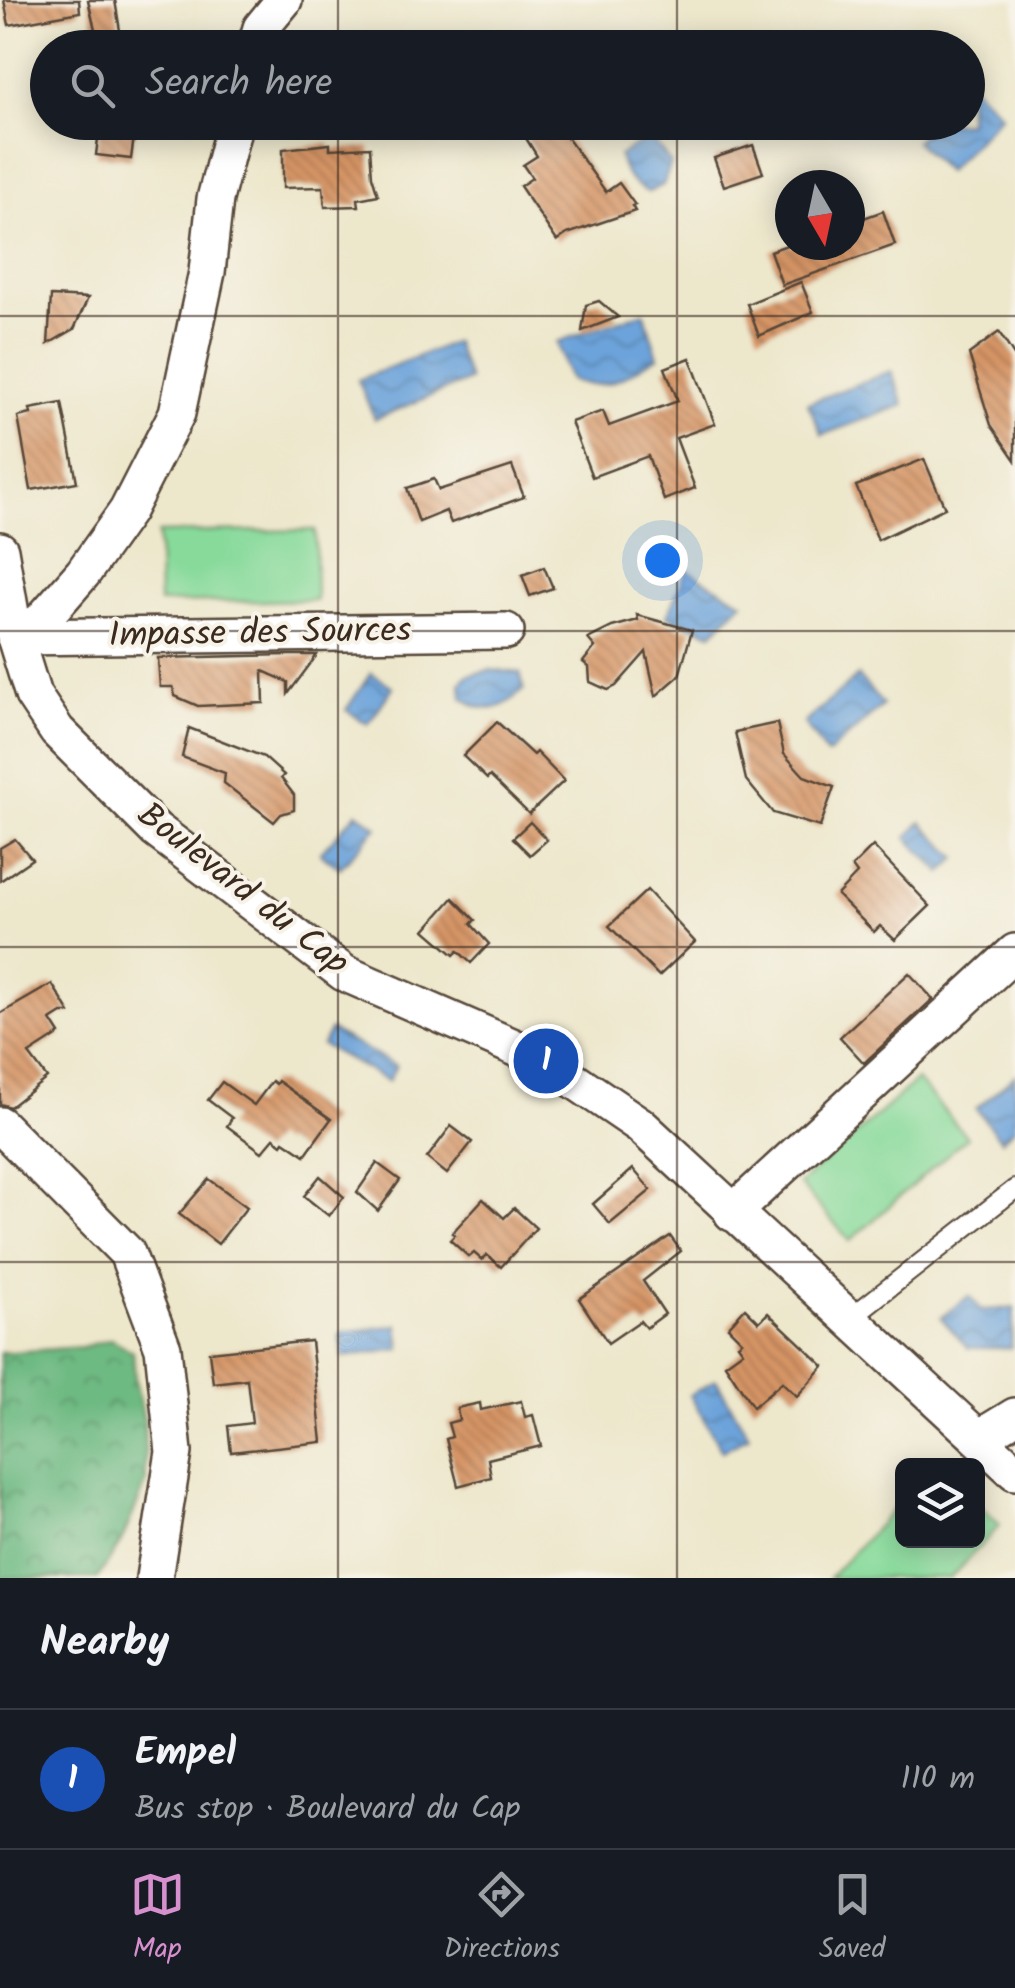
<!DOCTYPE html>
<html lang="en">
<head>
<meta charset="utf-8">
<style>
	:root { --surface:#171b24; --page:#20242c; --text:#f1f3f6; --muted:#9ea1a6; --line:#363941; --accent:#d690ce }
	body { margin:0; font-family:Kalam,sans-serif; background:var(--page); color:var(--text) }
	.controls { position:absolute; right:30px; bottom:30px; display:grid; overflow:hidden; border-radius:15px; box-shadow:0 5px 25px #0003 }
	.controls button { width:90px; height:90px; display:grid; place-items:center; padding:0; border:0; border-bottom:2px solid var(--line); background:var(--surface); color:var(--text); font:50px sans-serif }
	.compass { position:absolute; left:775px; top:170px; width:90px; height:90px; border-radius:50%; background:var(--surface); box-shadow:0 5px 25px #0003; rotate:171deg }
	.you { position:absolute; left:662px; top:560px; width:35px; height:35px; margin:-25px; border:8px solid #fff; border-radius:50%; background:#1a73e8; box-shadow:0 0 0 15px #1a73e833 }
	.badge { display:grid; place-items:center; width:65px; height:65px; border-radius:50%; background:var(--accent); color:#fff; font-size:32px; font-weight:700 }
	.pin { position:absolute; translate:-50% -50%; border:5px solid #fff; box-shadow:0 2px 10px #0006 }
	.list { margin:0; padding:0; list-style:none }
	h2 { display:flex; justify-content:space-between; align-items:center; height:130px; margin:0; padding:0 40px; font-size:42px }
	h2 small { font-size:32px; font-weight:400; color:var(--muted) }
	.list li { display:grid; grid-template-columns:65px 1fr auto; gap:30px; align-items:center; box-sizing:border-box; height:140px; padding:0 40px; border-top:2px solid var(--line) }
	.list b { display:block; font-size:38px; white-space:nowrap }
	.list p { margin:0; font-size:32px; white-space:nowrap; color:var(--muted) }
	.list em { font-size:32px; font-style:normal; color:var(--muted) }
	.icon { flex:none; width:55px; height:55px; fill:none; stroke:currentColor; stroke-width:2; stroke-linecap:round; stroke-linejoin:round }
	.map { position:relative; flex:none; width:1015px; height:1578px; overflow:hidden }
	.search { position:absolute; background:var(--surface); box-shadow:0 5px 25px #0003; left:30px; right:30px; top:30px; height:110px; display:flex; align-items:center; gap:25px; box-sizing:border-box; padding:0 35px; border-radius:55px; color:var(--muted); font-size:38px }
	.sheet { height:270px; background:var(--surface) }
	nav { display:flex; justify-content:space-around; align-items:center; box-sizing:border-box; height:140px; border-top:2px solid var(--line); background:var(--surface); font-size:28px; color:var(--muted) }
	nav a { display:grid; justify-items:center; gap:5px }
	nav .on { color:var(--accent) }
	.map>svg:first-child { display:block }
</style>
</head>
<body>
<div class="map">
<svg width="1015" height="1578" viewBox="0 0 1015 1578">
	<defs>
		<pattern id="forest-crowns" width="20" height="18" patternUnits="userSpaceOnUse" patternTransform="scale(2.5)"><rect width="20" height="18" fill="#6eba83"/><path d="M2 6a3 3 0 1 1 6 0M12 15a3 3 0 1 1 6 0" fill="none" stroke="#5c976b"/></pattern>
		<pattern id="water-waves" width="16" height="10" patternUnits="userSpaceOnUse" patternTransform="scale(2.5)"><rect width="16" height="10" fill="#6ca3da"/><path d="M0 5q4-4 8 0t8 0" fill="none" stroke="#5a85b0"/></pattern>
		<pattern id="building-back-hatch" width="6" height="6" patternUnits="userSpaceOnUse" patternTransform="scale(2.5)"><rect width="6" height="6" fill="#d59465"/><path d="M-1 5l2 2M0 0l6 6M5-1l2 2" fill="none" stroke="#ae7953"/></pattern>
	</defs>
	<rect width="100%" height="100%" fill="#f7f3e8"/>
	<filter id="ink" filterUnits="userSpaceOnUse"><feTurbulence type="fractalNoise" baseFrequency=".01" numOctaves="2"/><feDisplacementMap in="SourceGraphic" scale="20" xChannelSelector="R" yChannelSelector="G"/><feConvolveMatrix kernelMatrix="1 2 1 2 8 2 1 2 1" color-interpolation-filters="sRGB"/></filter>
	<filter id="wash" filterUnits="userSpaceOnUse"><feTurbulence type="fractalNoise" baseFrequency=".0048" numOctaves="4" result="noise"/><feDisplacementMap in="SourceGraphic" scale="40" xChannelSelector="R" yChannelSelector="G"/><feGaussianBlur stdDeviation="2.25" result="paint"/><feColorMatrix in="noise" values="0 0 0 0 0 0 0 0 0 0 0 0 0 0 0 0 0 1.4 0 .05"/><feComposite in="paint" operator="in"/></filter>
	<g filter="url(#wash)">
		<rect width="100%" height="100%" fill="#ede7cc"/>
		<polygon fill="url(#forest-crowns)" stroke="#547250" stroke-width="2.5" points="112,1339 133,1352 135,1380 144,1420 146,1483 122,1540 98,1578 0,1578 0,1353 82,1347"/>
		<g fill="#88da9b" stroke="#62825c" stroke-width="2.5">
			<polygon points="315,530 316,600 159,603 158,533"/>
			<polygon points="917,1080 967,1137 850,1241 799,1184"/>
			<polygon points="902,1500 902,1540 978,1540 978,1504 1000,1525 950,1578 829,1578"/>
		</g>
		<g fill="url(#water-waves)" stroke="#54667c" stroke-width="2.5">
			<polygon points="972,85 1001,115 946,172 915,141 933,123 968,122 968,89"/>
			<path d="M650,136L671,164L663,185L648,192C630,183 624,175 619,156Z"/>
			<path d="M644,312L658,357C624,374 612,394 570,380L557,342Z"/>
			<polygon points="454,342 469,380 375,419 358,380"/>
			<polygon points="891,371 904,405 822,435 808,403"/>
			<polygon points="687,570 743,602 712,633 667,616"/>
			<path d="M491,670L520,673L524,689C504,709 486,717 462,697L461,683L468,675Z"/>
			<polygon points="371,673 393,687 368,724 346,710"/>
			<polygon points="858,676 883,705 827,755 804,723"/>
			<polygon points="357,812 377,827 340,868 320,853"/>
			<polygon points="921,822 957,858 942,873 907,838"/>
			<polygon points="330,1030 396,1066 388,1081 322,1045"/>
			<polygon points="1015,1075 1015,1128 1001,1140 976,1109"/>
			<polygon points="969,1296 982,1310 1014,1308 1011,1348 968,1348 941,1318"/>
			<polygon points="398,1325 401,1349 343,1357 340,1333"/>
			<polygon points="716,1380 749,1436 722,1451 690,1395"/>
		</g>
		<g id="blocks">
			<g fill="url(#building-back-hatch)">
				<polygon points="4,0 79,0 80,12 9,25"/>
				<polygon points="88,0 115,0 122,43 99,46"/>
				<polygon points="100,122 136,122 131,159 96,155"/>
				<polygon points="516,122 556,122 606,192 619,183 635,205 632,206 635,211 567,234 557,241 520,186 532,178 523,165 537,156"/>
				<polygon points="330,144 330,149 370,147 372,176 378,195 358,199 359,206 325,207 323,187 283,188 283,149"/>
				<polygon points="753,145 763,173 724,186 714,158"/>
				<polygon points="883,211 895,245 782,285 770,251 787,245 850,245 850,223"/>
				<polygon points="801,282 813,312 759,336 747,304"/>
				<polygon points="51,296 88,298 74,329 48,344"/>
				<polygon points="599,301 618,317 582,331 586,305"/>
				<polygon points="999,332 1015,357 1015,460 991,425 969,354"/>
				<polygon points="690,358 715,424 676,438 695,488 664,500 648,456 592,477 571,422 603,411 609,426 678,401 665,368"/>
				<polygon points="62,403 77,482 31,490 18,417 31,414 30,409"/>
				<polygon points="924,459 945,508 878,540 856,486"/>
				<polygon points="512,466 524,497 451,523 446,511 419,522 407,488 434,479 439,490"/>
				<polygon points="544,567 553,588 530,596 522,575"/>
				<polygon points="637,615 692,630 679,676 656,696 646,652 616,686 608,690 590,682 589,667 583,662 595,647 588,639 612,627 638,620"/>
				<polygon points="290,655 317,655 288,694 288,682 263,671 264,703 198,706 175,696 173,687 160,687 158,658"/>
				<polygon points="497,722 533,755 536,752 564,781 529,814 490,776 487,779 463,756"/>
				<polygon points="777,723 784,754 804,776 834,787 820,827 773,813 746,780 735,732"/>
				<polygon points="189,728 264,757 284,775 281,778 294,795 294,810 281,814 274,822 224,783 225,773 182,757"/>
				<polygon points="530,822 547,840 530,855 513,838"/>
				<polygon points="15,839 32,859 0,881 0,848"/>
				<polygon points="873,846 930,906 895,940 880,926 874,932 837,895 857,874 852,867"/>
				<polygon points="647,890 695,942 659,976 609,926"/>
				<polygon points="453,898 475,920 471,924 489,944 471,963 458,951 454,955 425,930"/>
				<polygon points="909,973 933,999 864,1063 840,1037"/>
				<polygon points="52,984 70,1013 62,1013 51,1020 60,1034 29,1054 47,1078 10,1107 0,1104 0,1014"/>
				<polygon points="272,1081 276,1084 278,1081 331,1119 305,1155 284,1141 282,1144 274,1138 262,1152 227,1126 232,1118 208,1100 222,1082 254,1105"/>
				<polygon points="451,1126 472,1142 447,1174 427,1158"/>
				<polygon points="377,1163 400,1180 378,1211 357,1192"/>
				<polygon points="633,1169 651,1190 610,1224 593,1204"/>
				<polygon points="320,1176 344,1197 329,1216 304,1196"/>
				<polygon points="209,1179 247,1207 218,1244 179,1214"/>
				<polygon points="483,1199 504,1218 514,1208 536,1228 501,1267 487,1255 482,1260 474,1253 469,1257 450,1240 455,1235 452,1233"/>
				<polygon points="670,1236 681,1251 643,1281 665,1314 646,1328 640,1321 608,1343 579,1299"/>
				<polygon points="745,1308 759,1322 768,1313 824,1366 797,1396 782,1382 753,1407 725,1364 743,1351 738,1344 742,1341 728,1327"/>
				<polygon points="311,1341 322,1442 231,1452 228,1426 252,1423 247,1379 213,1383 209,1352"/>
				<polygon points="521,1401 525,1417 533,1415 541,1446 488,1459 491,1477 458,1486 446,1439 452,1437 448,1423 459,1420 457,1408 480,1403 481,1410"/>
			</g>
		</g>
	</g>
	<g filter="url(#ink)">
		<use href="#blocks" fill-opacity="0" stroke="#564638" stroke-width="2.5"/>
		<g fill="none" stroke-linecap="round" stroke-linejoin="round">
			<g stroke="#564638" stroke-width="22">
				<polyline id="lane" points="849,1319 1015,1189"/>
			</g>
			<g stroke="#564638" stroke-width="40">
				<g id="street">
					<polyline points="255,48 261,28 284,0"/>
					<polyline points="0,550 15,637 33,695 57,731 156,830 344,973 546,1061 640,1125 1015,1472"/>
					<polyline points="15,637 41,621 83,573 127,511 177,413 207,272 215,199 235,122"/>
					<polyline points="15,637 506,631"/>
					<polyline points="0,1125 127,1253 163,1348 174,1452 154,1578"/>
					<polyline points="732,1213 1015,952"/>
					<polyline points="979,1438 1015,1416"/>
				</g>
			</g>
			<use href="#lane" stroke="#fff" stroke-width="18"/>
			<use href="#street" stroke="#fff" stroke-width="35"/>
		</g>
	</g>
	<path fill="none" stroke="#3b2a1e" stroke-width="2.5" stroke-opacity="0.55" d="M338,0V48M677,0V48M338,122V1578M677,122V1578M0,316H1015M0,631H1015M0,947H1015M0,1262H1015"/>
	<g text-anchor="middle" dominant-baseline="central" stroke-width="8" stroke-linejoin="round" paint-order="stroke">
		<g font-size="35" fill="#3b2a1e" stroke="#f7f3e8">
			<text transform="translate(260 634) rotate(-1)">Impasse des Sources</text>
			<text transform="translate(242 890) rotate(38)">Boulevard du Cap</text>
		</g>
	</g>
</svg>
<div class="controls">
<button><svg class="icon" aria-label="layers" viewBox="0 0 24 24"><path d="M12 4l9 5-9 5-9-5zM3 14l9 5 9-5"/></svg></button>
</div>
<svg class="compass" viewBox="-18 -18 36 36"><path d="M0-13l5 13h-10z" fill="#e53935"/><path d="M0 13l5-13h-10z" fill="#9ea1a6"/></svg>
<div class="you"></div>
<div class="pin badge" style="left:546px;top:1061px;background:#1a4fb4">1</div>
<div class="search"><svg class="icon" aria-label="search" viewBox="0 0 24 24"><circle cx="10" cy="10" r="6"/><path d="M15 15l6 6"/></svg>Search here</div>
</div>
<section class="sheet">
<h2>Nearby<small></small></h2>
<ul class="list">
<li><span class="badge" style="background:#1a4fb4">1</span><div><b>Empel</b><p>Bus stop · Boulevard du Cap</p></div><em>110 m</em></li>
</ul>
</section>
<nav>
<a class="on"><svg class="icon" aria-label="map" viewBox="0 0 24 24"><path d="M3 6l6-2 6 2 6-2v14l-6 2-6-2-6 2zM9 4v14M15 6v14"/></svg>Map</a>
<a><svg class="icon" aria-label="directions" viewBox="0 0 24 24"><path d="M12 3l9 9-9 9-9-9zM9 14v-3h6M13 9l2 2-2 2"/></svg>Directions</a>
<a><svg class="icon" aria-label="saved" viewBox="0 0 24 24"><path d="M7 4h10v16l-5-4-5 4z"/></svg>Saved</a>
</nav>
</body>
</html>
